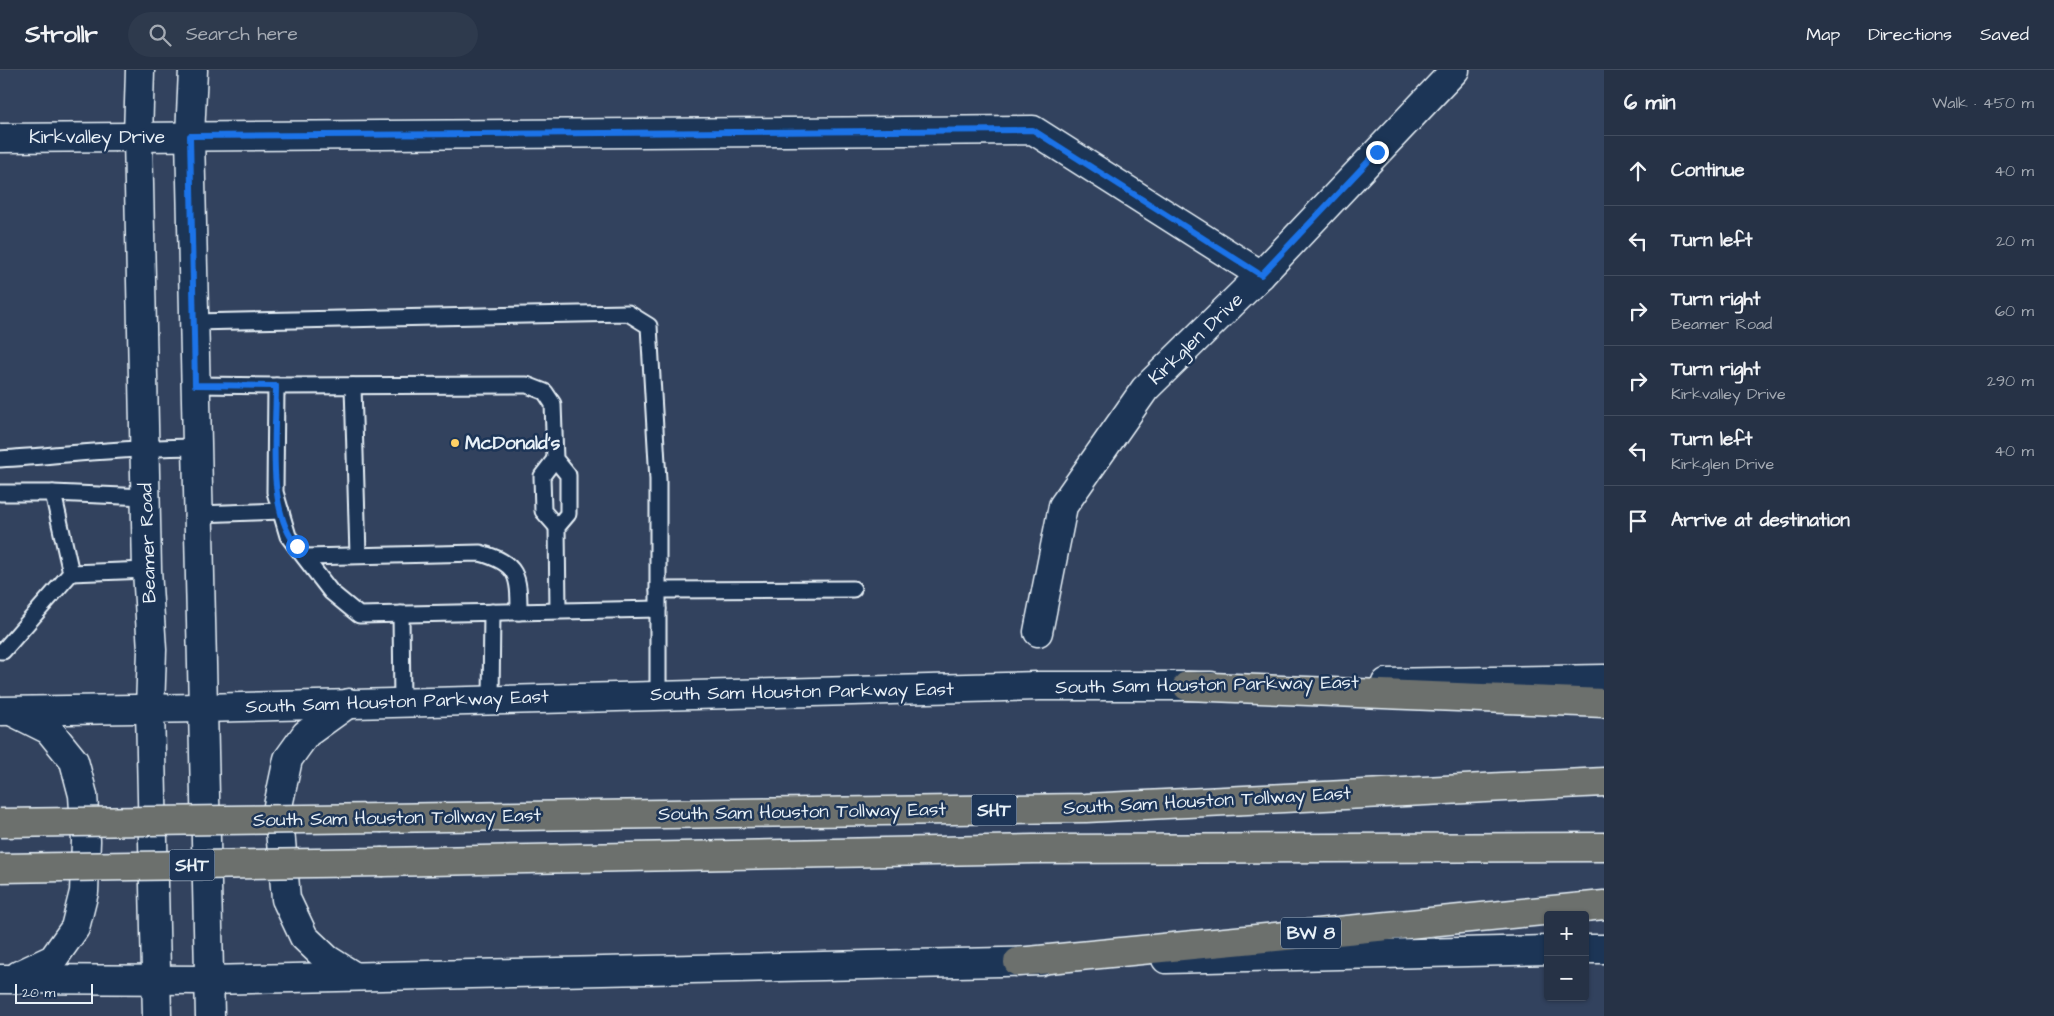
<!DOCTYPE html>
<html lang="en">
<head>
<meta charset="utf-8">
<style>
	:root { --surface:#263246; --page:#2e3a4d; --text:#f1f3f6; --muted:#a4aab3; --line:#424d5f }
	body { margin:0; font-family:"Architects Daughter",sans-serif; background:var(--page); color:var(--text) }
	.controls { position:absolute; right:15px; bottom:15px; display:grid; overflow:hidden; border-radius:5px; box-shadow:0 1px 4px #0004 }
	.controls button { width:45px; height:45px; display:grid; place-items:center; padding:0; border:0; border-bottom:1px solid var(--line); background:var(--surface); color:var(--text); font:25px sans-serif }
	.scale { position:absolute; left:15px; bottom:12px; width:78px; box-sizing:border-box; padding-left:5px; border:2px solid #e8f1f8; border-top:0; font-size:14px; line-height:18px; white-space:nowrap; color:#e8f1f8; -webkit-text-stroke:4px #1d3557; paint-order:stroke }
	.stop { position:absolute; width:15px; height:15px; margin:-11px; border:4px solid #1a73e8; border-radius:50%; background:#fff }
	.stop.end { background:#1a73e8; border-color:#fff; box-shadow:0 1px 5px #0008 }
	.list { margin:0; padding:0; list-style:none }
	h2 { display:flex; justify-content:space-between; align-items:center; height:65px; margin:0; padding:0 20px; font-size:21px }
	h2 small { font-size:16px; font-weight:400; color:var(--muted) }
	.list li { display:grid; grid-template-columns:32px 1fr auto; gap:15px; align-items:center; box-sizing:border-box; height:70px; padding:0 20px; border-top:1px solid var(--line) }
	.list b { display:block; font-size:19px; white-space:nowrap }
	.list p { margin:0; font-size:16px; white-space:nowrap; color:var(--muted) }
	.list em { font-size:16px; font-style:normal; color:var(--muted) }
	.icon { flex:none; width:28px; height:28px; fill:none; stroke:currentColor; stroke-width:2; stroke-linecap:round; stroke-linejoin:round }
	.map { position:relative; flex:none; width:1604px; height:946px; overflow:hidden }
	header { display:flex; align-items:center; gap:30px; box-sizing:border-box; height:70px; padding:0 25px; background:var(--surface); border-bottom:1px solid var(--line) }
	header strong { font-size:24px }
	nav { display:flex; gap:28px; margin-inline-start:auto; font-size:18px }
	.search { width:350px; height:45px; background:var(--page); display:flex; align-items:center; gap:12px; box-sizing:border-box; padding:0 18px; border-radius:28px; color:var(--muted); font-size:19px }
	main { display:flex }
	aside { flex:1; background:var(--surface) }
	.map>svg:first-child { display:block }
</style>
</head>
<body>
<header>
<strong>Strollr</strong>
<div class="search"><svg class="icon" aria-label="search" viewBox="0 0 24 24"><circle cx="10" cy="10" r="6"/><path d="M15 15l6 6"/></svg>Search here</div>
<nav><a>Map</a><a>Directions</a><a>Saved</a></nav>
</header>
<main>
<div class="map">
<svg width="1604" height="946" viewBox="0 0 1604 946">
	<rect width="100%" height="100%" fill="#32425e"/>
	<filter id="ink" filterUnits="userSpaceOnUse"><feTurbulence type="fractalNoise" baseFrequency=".02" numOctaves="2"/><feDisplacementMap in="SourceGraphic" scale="10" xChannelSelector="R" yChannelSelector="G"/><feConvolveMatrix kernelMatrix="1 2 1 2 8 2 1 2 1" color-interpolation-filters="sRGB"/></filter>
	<g filter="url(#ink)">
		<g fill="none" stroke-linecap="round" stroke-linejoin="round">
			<g stroke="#e8f1f8" stroke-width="19">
				<g id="service">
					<polyline points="194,252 628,243 649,256 658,410 658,626"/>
					<polyline points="195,315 276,316 275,422 288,466 331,522 359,545 658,539"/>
					<polyline points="276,316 527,315 545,322 553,334 555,389 568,405 568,444 557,457 558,540"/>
					<polyline points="353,316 358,485"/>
					<path d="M0,389C66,385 131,377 196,377"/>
					<polyline points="555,389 542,406 543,441 557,457"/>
					<polyline points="0,423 53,423"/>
					<polyline points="146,427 53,423 71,503 147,500"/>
					<polyline points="198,444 281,441"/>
					<path d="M305,487L480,483C518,493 519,506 519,542"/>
					<polyline points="658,520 853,519"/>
					<polyline points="401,544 402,632"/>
					<polyline points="0,581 3,581 71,503"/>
					<polyline points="491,630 492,542"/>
				</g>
			</g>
			<g stroke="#e8f1f8" stroke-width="31">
				<g id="minor">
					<polyline points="0,68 1033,60 1261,205"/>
					<polyline points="1038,562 1063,436 1145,319 1261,205 1455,0"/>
				</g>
			</g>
			<g stroke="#e8f1f8" stroke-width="31">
				<g id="secondary">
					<polyline points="140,0 138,66 147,500 152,580 150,639 157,946"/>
					<polyline points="193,0 190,66 210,946"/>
					<polyline points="1386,613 1604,609"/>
					<polyline points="349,633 306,664 288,689 278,736 286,829 304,867 327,889 354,906"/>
					<polyline points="0,641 202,638 1039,616 1211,616"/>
					<polyline points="15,643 49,660 74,691 83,725 86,771 84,822 75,858 53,889 19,905"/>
					<polyline points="1585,879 1604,879"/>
					<polyline points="1166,889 1548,880"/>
					<polyline points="0,909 208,910 1041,891"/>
				</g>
			</g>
			<g stroke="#e8f1f8" stroke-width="31">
				<g id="motorway">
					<polyline points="1187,616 1604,633"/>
					<polyline points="382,748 1086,738 1604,712"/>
					<polyline points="383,792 1033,779 1604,777"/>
					<polyline points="1018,892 1604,835"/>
				</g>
			</g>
			<use href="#service" stroke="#1d3557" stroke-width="15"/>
			<use href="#minor" stroke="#1d3557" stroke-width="28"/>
			<use href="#secondary" stroke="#1d3557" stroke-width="28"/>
			<use href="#motorway" stroke="#6c706d" stroke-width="28"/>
			<g stroke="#e8f1f8" stroke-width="31" stroke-linecap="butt">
				<g id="motorway-bridge">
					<polyline points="0,753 382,748"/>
					<polyline points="0,798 383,792"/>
				</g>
			</g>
			<use href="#motorway-bridge" stroke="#6c706d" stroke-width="28"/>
		</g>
	</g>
	<g fill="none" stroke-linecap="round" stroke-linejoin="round" filter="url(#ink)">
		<path stroke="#1a73e8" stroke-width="6" d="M297,476C266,440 276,362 276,316L195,315L190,66L1033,60L1261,205L1377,82"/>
	</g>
	<circle fill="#ffd166" stroke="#1d3557" stroke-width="2" cx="455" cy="373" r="5"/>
	<g text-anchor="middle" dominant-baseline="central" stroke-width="5" stroke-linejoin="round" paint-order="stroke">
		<g fill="#1d3557" stroke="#abb9c8" stroke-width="1">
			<rect x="971.5" y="724.5" width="45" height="31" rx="4"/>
			<rect x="169.5" y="779.5" width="45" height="31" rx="4"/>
			<rect x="1281" y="847.5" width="60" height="31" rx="4"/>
		</g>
		<g font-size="18" font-weight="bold" fill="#e8f1f8">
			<text x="994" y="740">SHT</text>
			<text x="192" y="795">SHT</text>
			<text x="1311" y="863">BW 8</text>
		</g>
		<g font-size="19" fill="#e8f1f8" stroke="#1d3557">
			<text x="97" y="67">Kirkvalley Drive</text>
			<text transform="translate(1196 269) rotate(-44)">Kirkglen Drive</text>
			<text transform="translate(148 473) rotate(-92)">Beamer Road</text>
			<text transform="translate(1207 615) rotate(-1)">South Sam Houston Parkway East</text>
			<text transform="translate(802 622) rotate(-1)">South Sam Houston Parkway East</text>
			<text transform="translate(397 632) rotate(-2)">South Sam Houston Parkway East</text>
			<text transform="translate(1207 731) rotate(-3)">South Sam Houston Tollway East</text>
			<text transform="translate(802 742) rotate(-1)">South Sam Houston Tollway East</text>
			<text transform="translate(397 748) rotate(-1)">South Sam Houston Tollway East</text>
		</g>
		<g font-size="19" font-weight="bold" fill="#e8f1f8" stroke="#1d3557" text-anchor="start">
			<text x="465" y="373">McDonald's</text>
		</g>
	</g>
</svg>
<div class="controls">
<button>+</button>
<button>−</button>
</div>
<div class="scale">20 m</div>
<div class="stop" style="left:297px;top:476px"></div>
<div class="stop end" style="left:1377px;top:82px"></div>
</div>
<aside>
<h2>6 min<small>Walk · 450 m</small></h2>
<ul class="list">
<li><svg class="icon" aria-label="ahead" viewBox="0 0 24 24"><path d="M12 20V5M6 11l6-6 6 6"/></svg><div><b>Continue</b></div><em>40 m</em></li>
<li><svg class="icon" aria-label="left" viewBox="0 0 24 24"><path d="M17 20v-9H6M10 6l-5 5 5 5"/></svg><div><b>Turn left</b></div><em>20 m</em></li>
<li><svg class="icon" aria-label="right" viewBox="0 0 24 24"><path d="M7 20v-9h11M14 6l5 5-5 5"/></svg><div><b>Turn right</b><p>Beamer Road</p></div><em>60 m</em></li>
<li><svg class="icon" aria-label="right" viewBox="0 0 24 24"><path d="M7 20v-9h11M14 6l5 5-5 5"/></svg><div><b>Turn right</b><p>Kirkvalley Drive</p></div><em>290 m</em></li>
<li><svg class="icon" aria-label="left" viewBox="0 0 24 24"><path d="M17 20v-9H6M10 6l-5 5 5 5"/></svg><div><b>Turn left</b><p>Kirkglen Drive</p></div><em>40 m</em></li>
<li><svg class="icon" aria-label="arrive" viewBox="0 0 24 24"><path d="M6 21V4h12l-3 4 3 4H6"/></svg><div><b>Arrive at destination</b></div></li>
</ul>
</aside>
</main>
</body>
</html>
